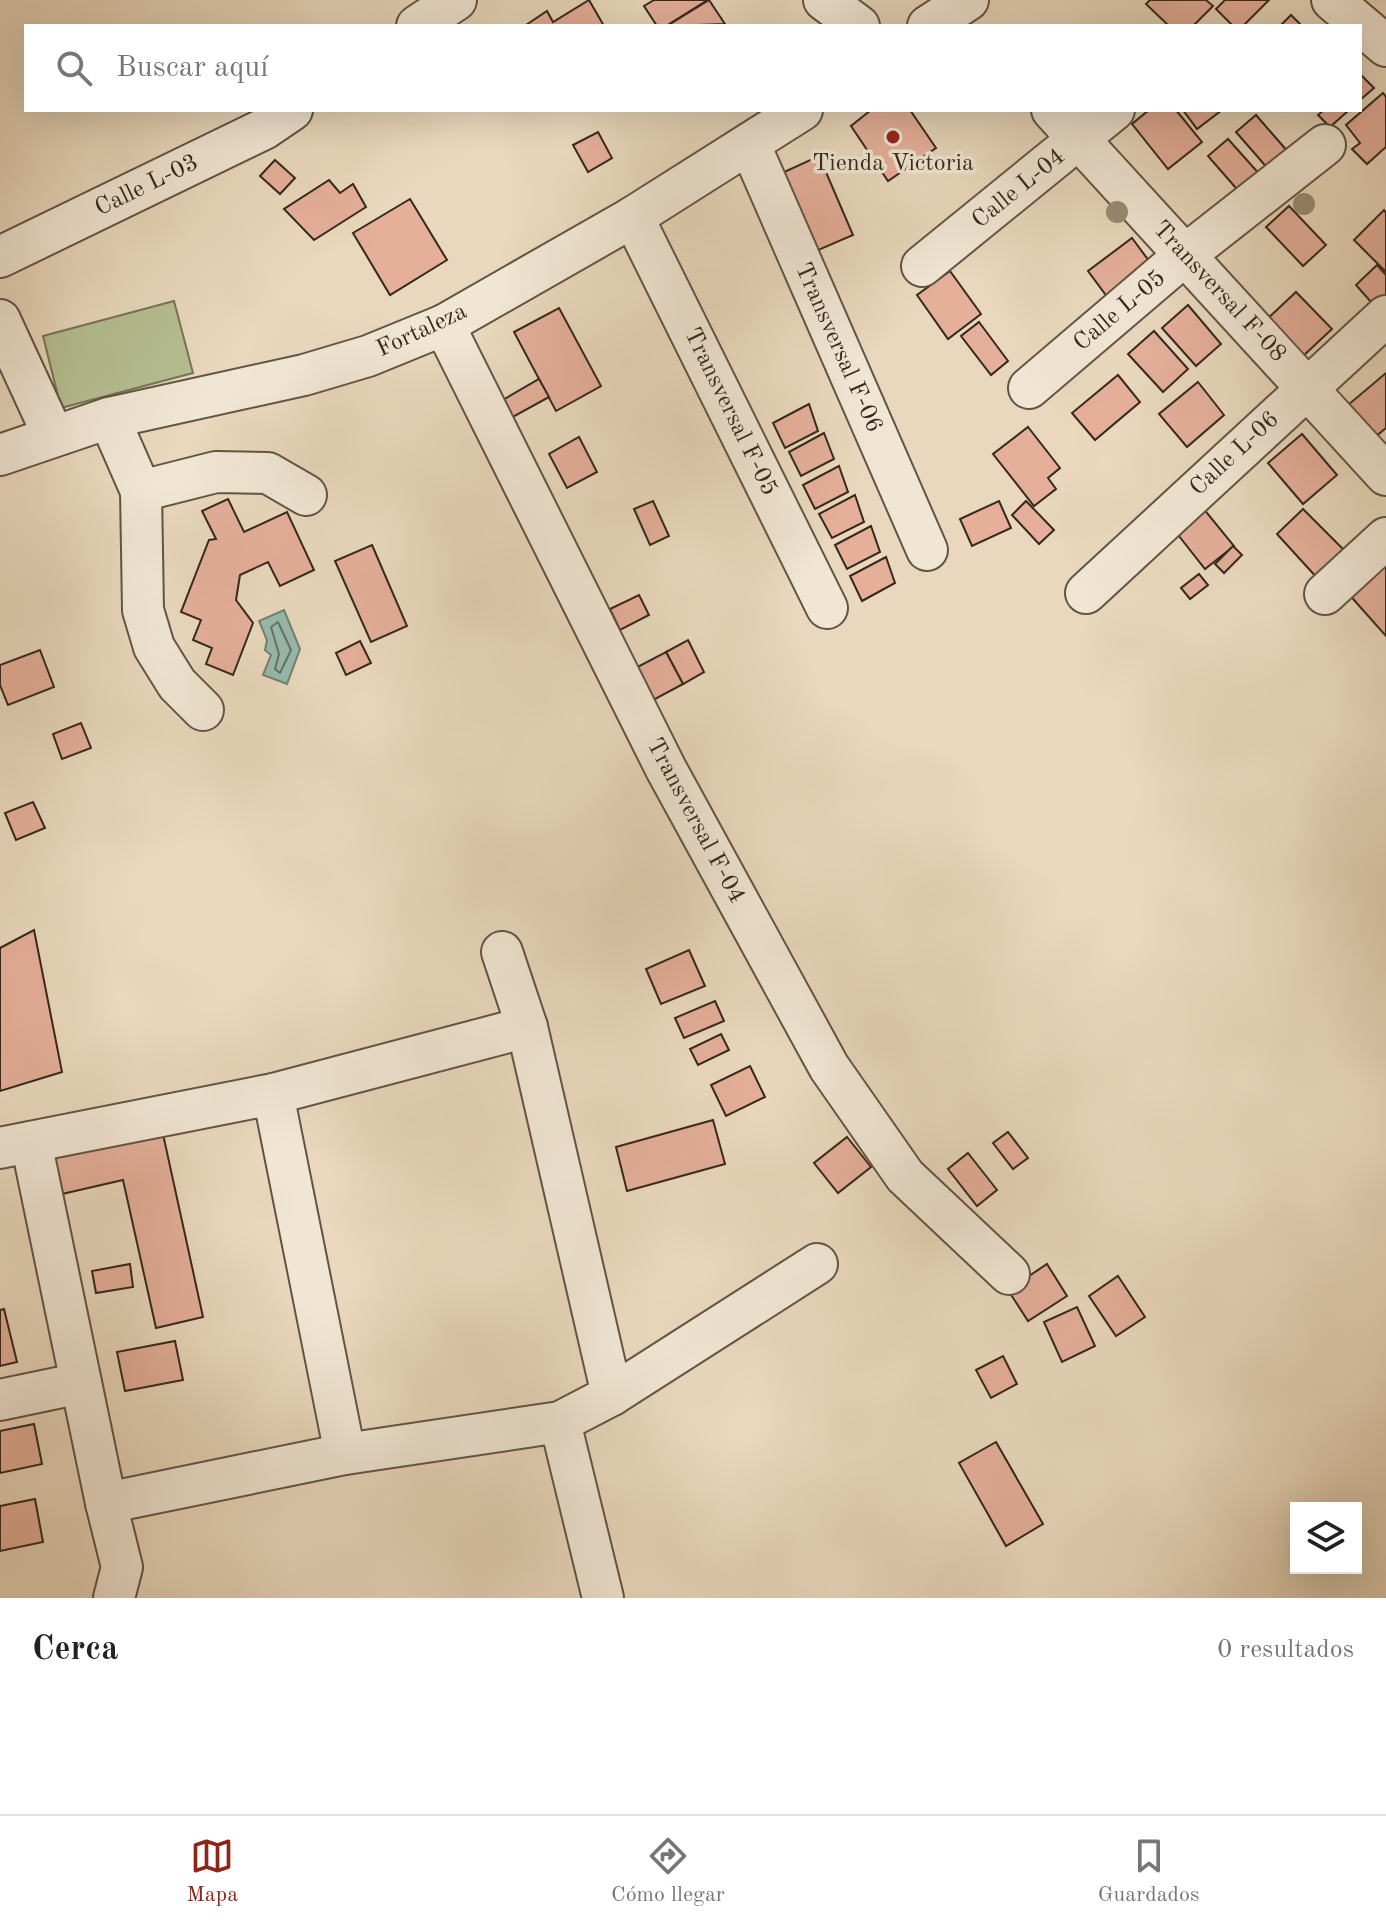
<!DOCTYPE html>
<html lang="es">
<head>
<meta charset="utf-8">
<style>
	:root { --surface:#fff; --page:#f2f2f2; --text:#222; --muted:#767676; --line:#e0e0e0; --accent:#8f2418 }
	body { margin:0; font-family:"Old Standard TT",serif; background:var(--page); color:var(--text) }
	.controls { position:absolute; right:24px; bottom:24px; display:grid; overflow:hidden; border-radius:0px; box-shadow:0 8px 32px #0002 }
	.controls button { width:72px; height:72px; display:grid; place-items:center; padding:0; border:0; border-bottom:2px solid var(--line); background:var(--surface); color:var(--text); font:40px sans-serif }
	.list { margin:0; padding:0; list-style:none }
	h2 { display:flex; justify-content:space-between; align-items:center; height:104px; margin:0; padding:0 32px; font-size:34px }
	h2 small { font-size:26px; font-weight:400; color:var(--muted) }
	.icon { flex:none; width:44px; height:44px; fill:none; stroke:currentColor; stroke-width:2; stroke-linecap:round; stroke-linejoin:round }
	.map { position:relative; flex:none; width:1386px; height:1598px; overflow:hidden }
	.search { position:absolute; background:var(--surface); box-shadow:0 8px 32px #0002; left:24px; right:24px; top:24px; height:88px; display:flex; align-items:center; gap:20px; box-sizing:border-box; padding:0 28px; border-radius:0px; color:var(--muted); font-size:30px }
	.sheet { height:216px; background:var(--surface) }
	nav { display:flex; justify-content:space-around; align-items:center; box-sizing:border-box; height:112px; border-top:2px solid var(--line); background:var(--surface); font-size:22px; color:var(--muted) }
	nav a { display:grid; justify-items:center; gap:4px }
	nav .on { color:var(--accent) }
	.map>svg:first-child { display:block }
</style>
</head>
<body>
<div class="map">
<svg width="1386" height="1598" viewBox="0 0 1386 1598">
	<rect width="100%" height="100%" fill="#e9d8bd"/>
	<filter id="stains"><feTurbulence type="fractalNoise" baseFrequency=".0025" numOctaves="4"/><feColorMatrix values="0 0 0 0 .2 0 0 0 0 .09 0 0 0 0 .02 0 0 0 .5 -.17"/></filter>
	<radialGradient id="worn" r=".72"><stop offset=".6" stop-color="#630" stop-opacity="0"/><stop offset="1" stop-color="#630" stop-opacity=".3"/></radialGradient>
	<polygon fill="#b5bf92" stroke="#757457" stroke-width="2" points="174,301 193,373 61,408 43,336"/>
	<polygon fill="#98baad" stroke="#708073" stroke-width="2" points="284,610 300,649 287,684 263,675 271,655 265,650 267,640 259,621"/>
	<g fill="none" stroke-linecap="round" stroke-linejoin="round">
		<polygon stroke="#667164" stroke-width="2" points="278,622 291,650 280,673 275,669 279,654 271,627"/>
	</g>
	<g fill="#e5af9a" stroke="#35281c" stroke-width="2">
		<polygon points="589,0 604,26 526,25 547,11 553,22"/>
		<polygon points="654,0 705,0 706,1 666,26 657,26 644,6"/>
		<polygon points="709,0 725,24 667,26"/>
		<polygon points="1150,0 1206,0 1213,6 1193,26 1169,26 1146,4"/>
		<polygon points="1225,0 1269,0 1243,26 1233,26 1216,9"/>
		<polygon points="1291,15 1302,26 1280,26"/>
		<polygon points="1360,74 1374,88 1360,100"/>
		<polygon points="1383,93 1386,97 1386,147 1367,164 1352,149 1360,143 1346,125"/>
		<polygon points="871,110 910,110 936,148 888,181 851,126"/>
		<polygon points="1149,110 1176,110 1202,142 1168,169 1132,124"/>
		<polygon points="1183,110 1222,110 1197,129"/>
		<polygon points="1324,110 1349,110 1330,127 1318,115"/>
		<polygon points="1256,115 1289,153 1270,171 1236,132"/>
		<polygon points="598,132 612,158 588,172 573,145"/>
		<polygon points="1228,139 1262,177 1242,195 1208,156"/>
		<polygon points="819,156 853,235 816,251 782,173"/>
		<polygon points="275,160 295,178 280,194 260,176"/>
		<polygon points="329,180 340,193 353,184 366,207 314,240 284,209"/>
		<polygon points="410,199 447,260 390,295 353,233"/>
		<polygon points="1289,206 1326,245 1303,266 1266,227"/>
		<polygon points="1384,210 1386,213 1386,272 1354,240"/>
		<polygon points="1132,238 1158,273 1114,306 1088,271"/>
		<polygon points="1377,265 1386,275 1386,304 1379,311 1356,285"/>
		<polygon points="950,271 981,314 948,339 917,295"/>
		<polygon points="1296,292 1332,329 1302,357 1266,320"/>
		<polygon points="1188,305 1221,344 1196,366 1162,328"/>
		<polygon points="559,308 601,386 556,411 514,332"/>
		<polygon points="979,322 1008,361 991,375 961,336"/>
		<polygon points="1154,331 1188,369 1163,392 1128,354"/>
		<polygon points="1386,373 1386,428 1375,437 1348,405"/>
		<polygon points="1118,375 1140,402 1095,440 1072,413"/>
		<polygon points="539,379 549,397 511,418 501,401"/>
		<polygon points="1198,382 1224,415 1187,447 1159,414"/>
		<polygon points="809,404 818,431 785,448 773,423"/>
		<polygon points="1028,427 1060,468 1048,478 1056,489 1034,506 993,454"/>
		<polygon points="824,433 834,459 801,476 789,452"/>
		<polygon points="1302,434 1337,475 1303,504 1268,463"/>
		<polygon points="579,437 597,472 567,488 549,454"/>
		<polygon points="839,466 848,492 815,509 803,485"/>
		<polygon points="855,495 864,522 832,538 819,514"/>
		<polygon points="228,499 244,532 287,512 314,570 280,586 268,562 240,575 236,600 253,623 233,675 206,664 212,648 193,640 201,620 181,612 209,540 216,539 202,511"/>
		<polygon points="653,501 669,536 650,545 634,509"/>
		<polygon points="999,501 1011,528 972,546 960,519"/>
		<polygon points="1026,501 1054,530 1039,544 1012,515"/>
		<polygon points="1203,508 1234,546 1205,569 1175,531"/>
		<polygon points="1303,509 1346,552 1319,580 1277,534"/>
		<polygon points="871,526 880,552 847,569 835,545"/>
		<polygon points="372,545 407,626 371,642 335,561"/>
		<polygon points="1233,546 1242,555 1224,573 1215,564"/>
		<polygon points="1386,555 1386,636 1346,591"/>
		<polygon points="886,557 895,583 862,601 850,576"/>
		<polygon points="1199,574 1208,585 1190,599 1181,588"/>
		<polygon points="639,595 649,615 620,630 610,609"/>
		<polygon points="688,640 704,672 683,684 666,652"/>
		<polygon points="360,641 371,663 346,675 336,653"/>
		<polygon points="40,650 54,687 8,705 0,685 0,665"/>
		<polygon points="666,652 683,684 644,705 626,673"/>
		<polygon points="81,723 91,748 62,759 53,734"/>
		<polygon points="33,802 45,828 16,840 5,813"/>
		<polygon points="34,930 62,1072 0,1091 0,948"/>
		<polygon points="689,950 705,986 661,1004 646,969"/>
		<polygon points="715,1001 724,1021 684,1038 675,1018"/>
		<polygon points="721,1034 729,1050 698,1065 690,1049"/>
		<polygon points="750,1066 765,1097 726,1116 711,1085"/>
		<polygon points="713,1120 725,1164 627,1191 616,1147"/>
		<polygon points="161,1125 203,1317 156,1328 123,1180 62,1194 52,1150"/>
		<polygon points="1008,1132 1028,1158 1013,1169 993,1143"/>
		<polygon points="847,1137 871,1167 838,1193 814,1163"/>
		<polygon points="968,1153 997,1190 977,1206 948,1169"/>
		<polygon points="130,1264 133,1287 96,1293 92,1271"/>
		<polygon points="1047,1264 1067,1296 1028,1321 1008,1290"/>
		<polygon points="1118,1276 1145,1317 1116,1336 1089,1296"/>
		<polygon points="1077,1307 1095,1346 1062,1362 1044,1322"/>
		<polygon points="4,1309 17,1362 0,1366 0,1310"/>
		<polygon points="175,1341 183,1380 125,1391 117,1352"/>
		<polygon points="1003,1356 1017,1384 991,1398 976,1370"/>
		<polygon points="34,1424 42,1464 0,1473 0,1431"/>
		<polygon points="996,1442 1043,1524 1006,1546 959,1463"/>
		<polygon points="35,1499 43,1542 0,1551 0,1506"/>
	</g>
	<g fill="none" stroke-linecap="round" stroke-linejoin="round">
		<g stroke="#625444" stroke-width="44">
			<g id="minor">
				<polyline points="824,0 859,26"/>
				<polyline points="1332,0 1386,46"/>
				<polyline points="417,26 456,0"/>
				<polyline points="928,26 968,0"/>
				<polyline points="1052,110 1386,475"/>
				<polyline points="750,145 927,550"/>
				<polyline points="633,217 827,608"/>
				<polyline points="0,257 264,129 292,110"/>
				<polyline points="922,266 1114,110"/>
				<polyline points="0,320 53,435"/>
				<polyline points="444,325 666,769 829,1067 905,1176 1009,1274"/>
				<polyline points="1029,388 1185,255 1325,145"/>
				<polyline points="109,418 141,491 143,610 154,647 177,684 203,710"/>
				<polyline points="0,455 109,418 304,375 368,356 444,325 633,217 802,110"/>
				<polyline points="141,491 216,472 268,473 306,495"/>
				<polyline points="1086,593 1386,316"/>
				<polyline points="1325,594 1386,538"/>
				<polyline points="502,952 527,1027 612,1395"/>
				<polyline points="273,1094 345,1454"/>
				<polyline points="31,1142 106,1503"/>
				<polyline points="0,1148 273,1094 527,1027"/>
				<polyline points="0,1400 81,1383"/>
				<polyline points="560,1422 603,1598"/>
				<polyline points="114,1598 122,1567 106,1503 345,1454 560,1422 612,1395 817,1264"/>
			</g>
		</g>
		<use href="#minor" stroke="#f1e6d4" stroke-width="40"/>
	</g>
	<g fill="#988c75">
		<circle cx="1304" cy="204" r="11"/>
		<circle cx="1117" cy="212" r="11"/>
	</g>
	<circle fill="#8f2418" stroke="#f1e6d4" stroke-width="3" cx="893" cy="137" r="8"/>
	<g text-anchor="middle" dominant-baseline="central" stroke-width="7" stroke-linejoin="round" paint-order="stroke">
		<g font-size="24" fill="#35281c" stroke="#f1e6d4">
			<text x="893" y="164">Tienda Victoria</text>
		</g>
		<g font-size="24" fill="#35281c" stroke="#f1e6d4">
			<text transform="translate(147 186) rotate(-26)">Calle L-03</text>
			<text transform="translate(1019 189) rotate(-39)">Calle L-04</text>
			<text transform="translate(1219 292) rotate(47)">Transversal F-08</text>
			<text transform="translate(1120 311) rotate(-40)">Calle L-05</text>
			<text transform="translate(422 331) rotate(-25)">Fortaleza</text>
			<text transform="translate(838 348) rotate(66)">Transversal F-06</text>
			<text transform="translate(730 412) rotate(64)">Transversal F-05</text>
			<text transform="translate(1235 454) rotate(-43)">Calle L-06</text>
			<text transform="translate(695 821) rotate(62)">Transversal F-04</text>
		</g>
	</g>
	<rect width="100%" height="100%" filter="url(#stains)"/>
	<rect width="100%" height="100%" fill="url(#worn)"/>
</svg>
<div class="controls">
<button><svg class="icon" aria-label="layers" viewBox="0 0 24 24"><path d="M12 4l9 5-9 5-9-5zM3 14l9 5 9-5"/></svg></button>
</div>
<div class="search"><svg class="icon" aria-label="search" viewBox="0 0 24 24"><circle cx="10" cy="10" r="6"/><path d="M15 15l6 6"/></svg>Buscar aquí</div>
</div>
<section class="sheet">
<h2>Cerca<small>0 resultados</small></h2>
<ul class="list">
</ul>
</section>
<nav>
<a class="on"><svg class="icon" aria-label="map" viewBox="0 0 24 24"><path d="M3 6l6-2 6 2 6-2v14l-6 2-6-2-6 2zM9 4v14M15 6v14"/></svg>Mapa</a>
<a><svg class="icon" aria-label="directions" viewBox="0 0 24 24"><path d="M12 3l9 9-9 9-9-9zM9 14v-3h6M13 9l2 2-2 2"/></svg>Cómo llegar</a>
<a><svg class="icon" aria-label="saved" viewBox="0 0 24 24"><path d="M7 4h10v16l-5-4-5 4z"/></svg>Guardados</a>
</nav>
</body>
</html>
